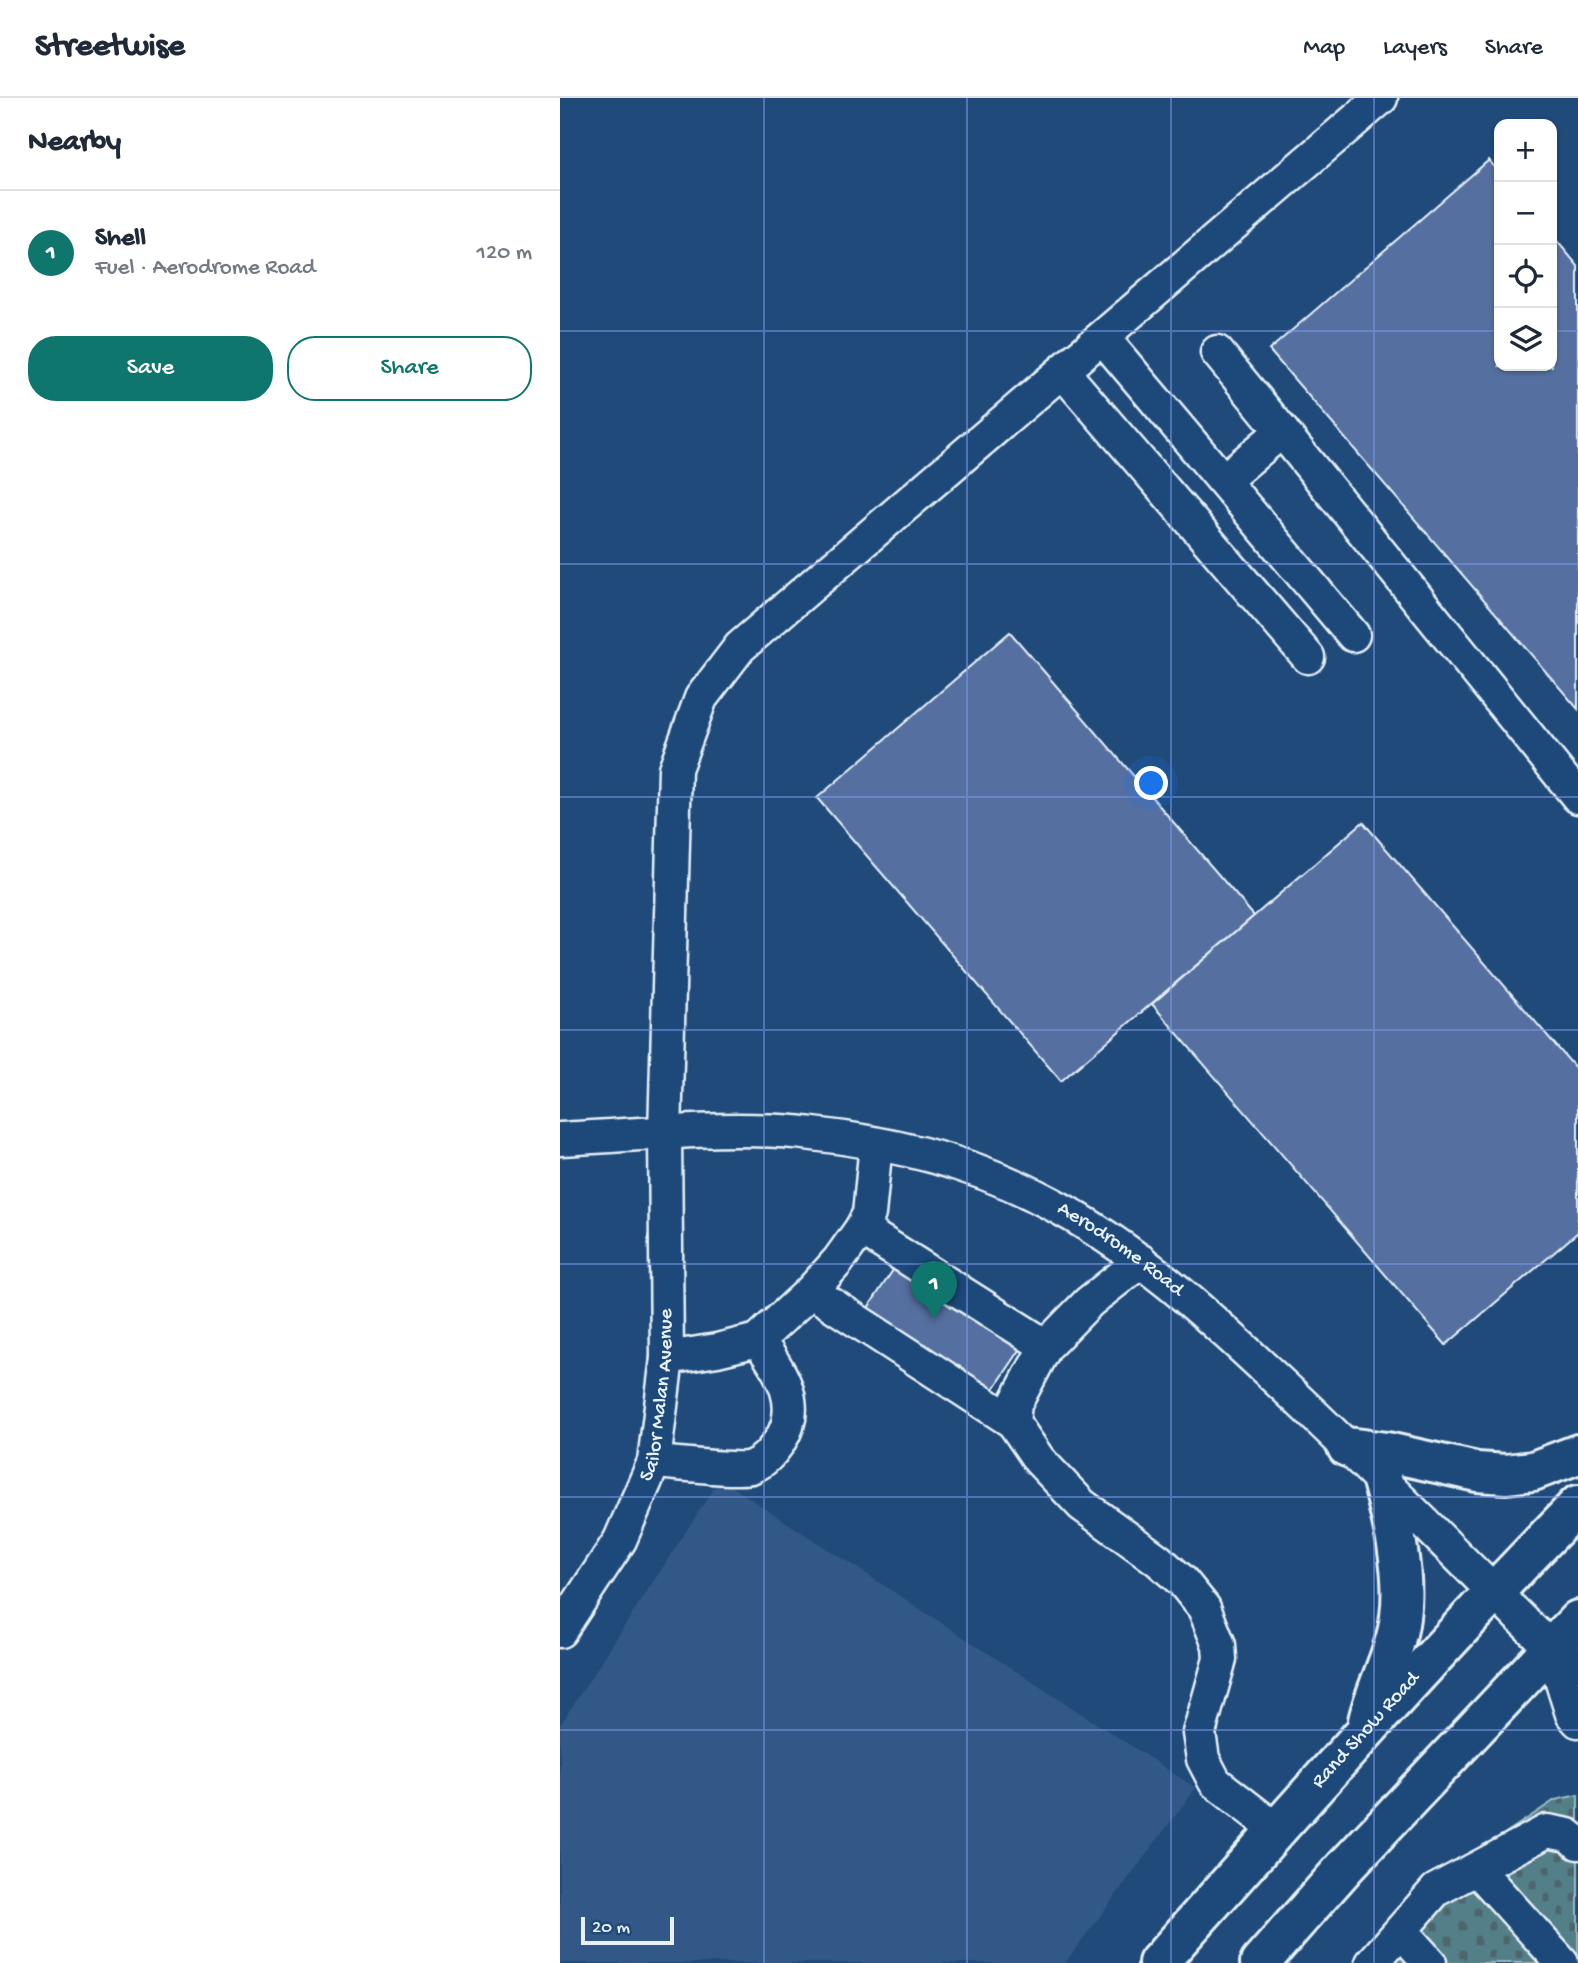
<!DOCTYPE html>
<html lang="en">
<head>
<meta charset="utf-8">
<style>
	:root { --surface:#fff; --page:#f6f6f7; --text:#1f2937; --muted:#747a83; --line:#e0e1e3; --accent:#0f766e }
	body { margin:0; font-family:"Gochi Hand",sans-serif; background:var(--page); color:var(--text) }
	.controls { position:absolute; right:21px; top:21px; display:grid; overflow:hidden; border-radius:14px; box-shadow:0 2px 5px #0004 }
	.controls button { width:63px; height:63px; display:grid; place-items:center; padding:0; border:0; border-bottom:2px solid var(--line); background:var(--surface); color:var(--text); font:35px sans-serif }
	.scale { position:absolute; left:21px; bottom:18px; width:93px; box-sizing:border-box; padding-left:7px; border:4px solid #e8f1f8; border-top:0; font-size:19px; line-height:24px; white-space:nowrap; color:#e8f1f8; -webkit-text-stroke:5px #1f4a7a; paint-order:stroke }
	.you { position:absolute; left:592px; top:686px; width:24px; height:24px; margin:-18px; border:5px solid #fff; border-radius:50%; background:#1a73e8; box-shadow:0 0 0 10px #1a73e833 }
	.badge { display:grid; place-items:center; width:46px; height:46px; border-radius:50%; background:var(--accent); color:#fff; font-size:23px; font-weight:700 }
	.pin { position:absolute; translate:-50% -58px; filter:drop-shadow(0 2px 4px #0008) }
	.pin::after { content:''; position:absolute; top:37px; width:24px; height:21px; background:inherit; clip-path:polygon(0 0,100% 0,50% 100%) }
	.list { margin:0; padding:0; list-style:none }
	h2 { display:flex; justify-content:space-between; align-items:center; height:91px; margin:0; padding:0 28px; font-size:30px }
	h2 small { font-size:23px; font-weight:400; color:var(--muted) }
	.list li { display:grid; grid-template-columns:46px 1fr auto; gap:21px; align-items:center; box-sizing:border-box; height:126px; padding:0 28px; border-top:2px solid var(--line) }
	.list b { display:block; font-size:26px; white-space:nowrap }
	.list p { margin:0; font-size:23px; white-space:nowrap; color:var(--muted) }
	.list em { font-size:23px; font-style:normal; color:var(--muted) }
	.actions { display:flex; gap:14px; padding:21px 28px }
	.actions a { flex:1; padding:16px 0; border:2px solid var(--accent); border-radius:28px; text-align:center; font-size:24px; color:var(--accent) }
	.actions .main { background:var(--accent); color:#fff }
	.icon { flex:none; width:38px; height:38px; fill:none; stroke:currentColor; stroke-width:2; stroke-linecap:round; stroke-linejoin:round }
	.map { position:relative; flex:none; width:1018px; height:1865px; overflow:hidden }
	header { display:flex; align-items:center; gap:42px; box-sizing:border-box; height:98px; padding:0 35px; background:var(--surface); border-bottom:2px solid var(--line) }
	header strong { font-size:33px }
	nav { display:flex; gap:38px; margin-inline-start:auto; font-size:24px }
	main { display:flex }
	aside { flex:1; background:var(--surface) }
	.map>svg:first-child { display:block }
</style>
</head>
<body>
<header>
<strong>Streetwise</strong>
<nav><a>Map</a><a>Layers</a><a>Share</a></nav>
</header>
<main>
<aside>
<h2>Nearby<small></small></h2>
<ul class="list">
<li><span class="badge">1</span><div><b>Shell</b><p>Fuel · Aerodrome Road</p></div><em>120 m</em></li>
</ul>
<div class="actions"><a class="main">Save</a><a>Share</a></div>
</aside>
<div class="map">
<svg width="1018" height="1865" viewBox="0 0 1018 1865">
	<defs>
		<pattern id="cemetery-stones" width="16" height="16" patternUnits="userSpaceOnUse" patternTransform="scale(1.75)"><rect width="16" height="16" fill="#527f88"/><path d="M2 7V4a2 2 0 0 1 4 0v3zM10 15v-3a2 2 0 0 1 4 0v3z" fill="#4d666c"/></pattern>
	</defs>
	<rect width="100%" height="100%" fill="#1f4a7a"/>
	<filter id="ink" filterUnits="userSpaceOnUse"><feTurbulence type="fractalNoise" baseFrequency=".0143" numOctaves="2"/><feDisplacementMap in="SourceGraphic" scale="14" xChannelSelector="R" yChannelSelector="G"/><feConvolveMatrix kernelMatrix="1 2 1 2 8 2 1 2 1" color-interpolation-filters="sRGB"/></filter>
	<g filter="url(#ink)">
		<polygon fill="#335887" points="160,1381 636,1690 505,1865 0,1865 0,1627"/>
		<polygon fill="url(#cemetery-stones)" stroke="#9db8c0" stroke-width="2" points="1018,1697 1018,1865 801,1865 874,1783 995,1702"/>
		<g fill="#5570a0" stroke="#e8f1f8" stroke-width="2">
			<polygon points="929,62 939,75 939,268 992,268 992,137 1018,168 1018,611 709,252"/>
			<polygon points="450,534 694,818 501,983 257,700"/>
			<polygon points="803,724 1018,973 1018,1134 886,1247 592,906"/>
			<polygon points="337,1166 462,1249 429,1298 304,1216"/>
		</g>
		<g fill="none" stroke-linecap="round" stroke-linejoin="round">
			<g stroke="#e8f1f8" stroke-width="37">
				<g id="minor">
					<polyline points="543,240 793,537"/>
					<polyline points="657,254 722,333"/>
					<polyline points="503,274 748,559"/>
					<polyline points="664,382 722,333 1018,699"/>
					<path id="s1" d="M0,1041C82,1037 171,1026 253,1036C334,1045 418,1066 490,1105C575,1150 647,1216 717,1282C811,1369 899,1461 991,1550L1018,1566"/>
					<polyline points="301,1131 486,1248"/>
					<polyline points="581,1163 529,1204 486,1248 455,1306 453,1324 479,1362 522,1407 598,1462 622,1483 644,1510 659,1547 660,1561 639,1635 643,1661 655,1684 718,1733"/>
					<polyline points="251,1193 453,1324"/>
					<polyline points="107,1260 157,1252 198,1242 251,1193 278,1163 301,1131 309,1116 316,1046"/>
					<path d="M94,1364C111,1365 180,1373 191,1369C204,1364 211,1355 219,1344C244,1308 221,1273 198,1242"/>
					<path id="s2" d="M0,1533L60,1442L94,1364L107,1260L105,1036L115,671L141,600L180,549L821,0"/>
					<polyline points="991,1550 1012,1616 1018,1623"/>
					<polyline points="917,1771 1002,1865"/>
					<polyline points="841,1833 870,1865"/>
					<polyline points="812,1865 876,1792 987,1733 1008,1737 1018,1745"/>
				</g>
			</g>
			<g stroke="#e8f1f8" stroke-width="44">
				<g id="major">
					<polyline points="787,1349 827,1354 917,1374 946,1376 973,1373 1018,1356"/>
					<path d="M808,1623C816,1588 836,1554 840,1519C846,1472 833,1424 821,1379"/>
					<path id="s3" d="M598,1865C736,1710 873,1555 1018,1407"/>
					<polyline points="700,1865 785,1769 1018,1522"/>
				</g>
			</g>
			<use href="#minor" stroke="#1f4a7a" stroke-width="32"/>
			<use href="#major" stroke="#1f4a7a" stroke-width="38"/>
		</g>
	</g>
	<path fill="none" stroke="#7897e6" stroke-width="2" stroke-opacity="0.55" d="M204,0V1865M407,0V1865M611,0V1865M814,0V1865M0,233H939M992,233H1018M0,466H1018M0,699H1018M0,932H1018M0,1166H1018M0,1399H1018M0,1632H1018"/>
	<g text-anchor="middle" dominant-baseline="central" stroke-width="5" stroke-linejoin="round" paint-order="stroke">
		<g font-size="21" fill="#e8f1f8" stroke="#1f4a7a">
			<text stroke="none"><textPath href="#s1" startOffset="586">Aerodrome Road</textPath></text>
			<text stroke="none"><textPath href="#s2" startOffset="261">Sailor Malan Avenue</textPath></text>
			<text stroke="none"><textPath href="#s3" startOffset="312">Rand Show Road</textPath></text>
		</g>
	</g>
</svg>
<div class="controls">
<button>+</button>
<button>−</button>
<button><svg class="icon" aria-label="locate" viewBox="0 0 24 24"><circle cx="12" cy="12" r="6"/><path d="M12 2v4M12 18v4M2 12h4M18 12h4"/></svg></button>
<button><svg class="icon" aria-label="layers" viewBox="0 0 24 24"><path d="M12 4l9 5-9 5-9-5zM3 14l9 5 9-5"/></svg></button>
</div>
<div class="scale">20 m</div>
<div class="you"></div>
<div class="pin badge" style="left:374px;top:1221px">1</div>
</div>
</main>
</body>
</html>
